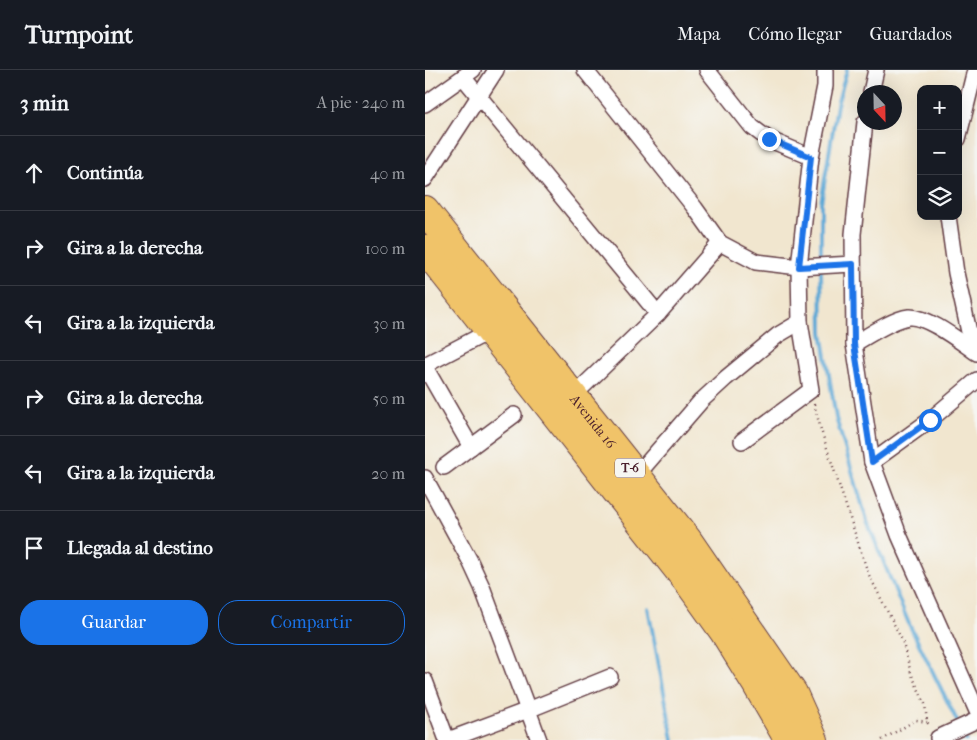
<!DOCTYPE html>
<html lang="es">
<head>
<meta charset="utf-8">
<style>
	:root { --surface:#171b24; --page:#20242c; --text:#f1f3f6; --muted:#9ea1a6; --line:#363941; --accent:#1a73e8 }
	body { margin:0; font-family:"IM FELL French Canon",serif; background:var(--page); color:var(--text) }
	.controls { position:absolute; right:15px; top:15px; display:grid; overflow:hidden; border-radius:10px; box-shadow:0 5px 20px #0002 }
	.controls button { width:45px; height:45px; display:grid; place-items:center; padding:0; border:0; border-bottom:1px solid var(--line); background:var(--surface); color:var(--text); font:25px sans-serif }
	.compass { position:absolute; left:432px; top:15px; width:45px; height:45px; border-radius:50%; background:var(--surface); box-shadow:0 5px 20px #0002; rotate:158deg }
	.stop { position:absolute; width:15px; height:15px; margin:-11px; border:4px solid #1a73e8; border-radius:50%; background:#fff }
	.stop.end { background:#1a73e8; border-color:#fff; box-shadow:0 1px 5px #0008 }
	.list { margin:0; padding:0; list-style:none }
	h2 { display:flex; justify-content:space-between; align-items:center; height:65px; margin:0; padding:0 20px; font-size:21px }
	h2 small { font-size:16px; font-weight:400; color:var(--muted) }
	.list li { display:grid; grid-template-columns:32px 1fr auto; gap:15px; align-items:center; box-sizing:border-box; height:75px; padding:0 20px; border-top:1px solid var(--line) }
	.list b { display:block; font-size:19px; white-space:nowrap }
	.list em { font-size:16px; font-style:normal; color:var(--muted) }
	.actions { display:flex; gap:10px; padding:15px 20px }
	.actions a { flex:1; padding:11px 0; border:1px solid var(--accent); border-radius:20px; text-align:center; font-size:18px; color:var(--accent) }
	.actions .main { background:var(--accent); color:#fff }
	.icon { flex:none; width:28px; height:28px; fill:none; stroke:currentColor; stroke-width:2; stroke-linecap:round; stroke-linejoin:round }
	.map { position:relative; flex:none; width:552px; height:670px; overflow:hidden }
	header { display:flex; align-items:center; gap:30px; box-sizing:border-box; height:70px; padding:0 25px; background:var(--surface); border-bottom:1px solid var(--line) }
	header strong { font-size:24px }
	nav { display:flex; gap:28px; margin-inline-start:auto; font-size:18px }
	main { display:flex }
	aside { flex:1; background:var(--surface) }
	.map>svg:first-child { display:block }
</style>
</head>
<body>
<header>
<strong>Turnpoint</strong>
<nav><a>Mapa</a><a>Cómo llegar</a><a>Guardados</a></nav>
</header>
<main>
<aside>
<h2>3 min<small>A pie · 240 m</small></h2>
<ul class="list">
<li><svg class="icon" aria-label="ahead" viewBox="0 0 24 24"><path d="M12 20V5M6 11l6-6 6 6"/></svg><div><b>Continúa</b></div><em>40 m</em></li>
<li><svg class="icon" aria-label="right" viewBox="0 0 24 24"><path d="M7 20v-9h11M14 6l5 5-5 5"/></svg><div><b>Gira a la derecha</b></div><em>100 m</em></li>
<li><svg class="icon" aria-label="left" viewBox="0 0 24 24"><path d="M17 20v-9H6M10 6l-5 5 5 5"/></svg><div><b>Gira a la izquierda</b></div><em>30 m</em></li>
<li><svg class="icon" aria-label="right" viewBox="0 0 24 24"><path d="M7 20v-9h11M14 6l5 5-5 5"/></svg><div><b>Gira a la derecha</b></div><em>50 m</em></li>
<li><svg class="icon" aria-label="left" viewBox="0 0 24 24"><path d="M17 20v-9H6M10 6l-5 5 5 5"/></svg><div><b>Gira a la izquierda</b></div><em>20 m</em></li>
<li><svg class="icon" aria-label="arrive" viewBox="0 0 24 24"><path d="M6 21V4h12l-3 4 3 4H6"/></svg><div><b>Llegada al destino</b></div></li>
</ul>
<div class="actions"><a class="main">Guardar</a><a>Compartir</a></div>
</aside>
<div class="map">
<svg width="552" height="670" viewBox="0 0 552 670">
	<rect width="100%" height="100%" fill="#f6f6f2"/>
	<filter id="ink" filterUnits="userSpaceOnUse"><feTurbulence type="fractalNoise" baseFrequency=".02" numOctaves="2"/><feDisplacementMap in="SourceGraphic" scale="10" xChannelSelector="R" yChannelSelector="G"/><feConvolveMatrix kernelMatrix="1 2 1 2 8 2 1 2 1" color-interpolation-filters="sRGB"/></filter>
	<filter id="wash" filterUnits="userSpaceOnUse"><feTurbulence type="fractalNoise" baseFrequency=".0096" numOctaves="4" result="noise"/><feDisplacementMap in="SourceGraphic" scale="20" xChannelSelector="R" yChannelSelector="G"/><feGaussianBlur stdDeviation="1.12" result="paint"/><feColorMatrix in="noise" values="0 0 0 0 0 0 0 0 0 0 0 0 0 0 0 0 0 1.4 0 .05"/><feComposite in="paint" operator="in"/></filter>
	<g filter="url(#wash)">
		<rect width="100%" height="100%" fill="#f1e6cf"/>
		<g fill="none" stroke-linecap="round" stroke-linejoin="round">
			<g stroke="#5ea9d6" stroke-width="4">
				<polyline points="396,193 396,133 412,35 422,0"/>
				<polyline points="396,200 397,262 411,348 443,454 484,554 534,655"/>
				<polyline points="223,538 248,670"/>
				<polyline points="537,661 541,670"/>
			</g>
		</g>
	</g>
	<g filter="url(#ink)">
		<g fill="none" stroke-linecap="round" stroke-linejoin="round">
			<g stroke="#633d44" stroke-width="18">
				<g id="street">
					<polyline points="160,0 270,138 295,173 331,192 374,197 428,194"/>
					<polyline points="282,0 327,57 343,69 386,87"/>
					<polyline points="38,7 233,244"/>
					<polyline points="446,22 451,0"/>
					<polyline points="0,34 48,0"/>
					<polyline points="440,52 428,164 429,274 447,392 474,465 552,641"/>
					<polyline points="533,69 550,0"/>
					<polyline points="0,109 71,0"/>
					<polyline points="523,146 531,203 548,280"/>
					<path d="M429,274C444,265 468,249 484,247C502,245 537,273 552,283"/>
					<polyline points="0,295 65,261"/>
					<polyline points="0,297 46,377"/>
					<polyline points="148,326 233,244 295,173"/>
					<polyline points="317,371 386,320 375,252 374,197 386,87 400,16 400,0"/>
					<polyline points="447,392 505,350 552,310"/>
					<polyline points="19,397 89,345"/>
					<polyline points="211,406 276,331 301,308 353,265 375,252"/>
					<polyline points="0,408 44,489 57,517 103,640 23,670"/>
					<polyline points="0,611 22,670"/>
					<polyline points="513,668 552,650"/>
					<polyline points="114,670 103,640 185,607"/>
				</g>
			</g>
			<g stroke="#633d44" stroke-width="30">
				<g id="highway">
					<path id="s1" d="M0,140L262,469L368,623L389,670"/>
					<polyline points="0,179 266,516 299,562 330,612 359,662 363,670"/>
				</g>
			</g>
			<g stroke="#633d44" stroke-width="2.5" stroke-dasharray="1 4" stroke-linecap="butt">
				<polyline points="389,334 396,360 443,503 477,570 486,603 500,634 502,652 505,656"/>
				<polyline points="457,670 491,650 502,652"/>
			</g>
			<use href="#street" stroke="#fff" stroke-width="15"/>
			<use href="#highway" stroke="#f0c369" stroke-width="28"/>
		</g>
	</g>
	<g fill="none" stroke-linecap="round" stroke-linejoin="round" filter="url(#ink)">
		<polyline stroke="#1a73e8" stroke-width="6" points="344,69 386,87 374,197 428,194 429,274 447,392 505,350"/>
	</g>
	<g text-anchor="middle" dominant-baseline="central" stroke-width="4" stroke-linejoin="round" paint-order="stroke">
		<rect fill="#f6f6f2" stroke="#7e6067" stroke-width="1" x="190" y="388.5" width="30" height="19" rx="4"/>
		<g font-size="12" font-weight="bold" fill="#4a1f2b">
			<text x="205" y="398">T-6</text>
		</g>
		<g font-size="14" fill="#4a1f2b" stroke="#f6f6f2">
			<text stroke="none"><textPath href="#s1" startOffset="270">Avenida 16</textPath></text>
		</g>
	</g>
</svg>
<div class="controls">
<button>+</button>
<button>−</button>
<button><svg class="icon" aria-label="layers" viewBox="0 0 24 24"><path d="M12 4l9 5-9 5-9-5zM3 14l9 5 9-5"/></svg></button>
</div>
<svg class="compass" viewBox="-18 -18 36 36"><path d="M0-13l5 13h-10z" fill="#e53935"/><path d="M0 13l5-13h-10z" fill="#9ea1a6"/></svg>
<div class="stop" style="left:505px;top:350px"></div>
<div class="stop end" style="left:344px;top:69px"></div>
</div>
</main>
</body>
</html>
